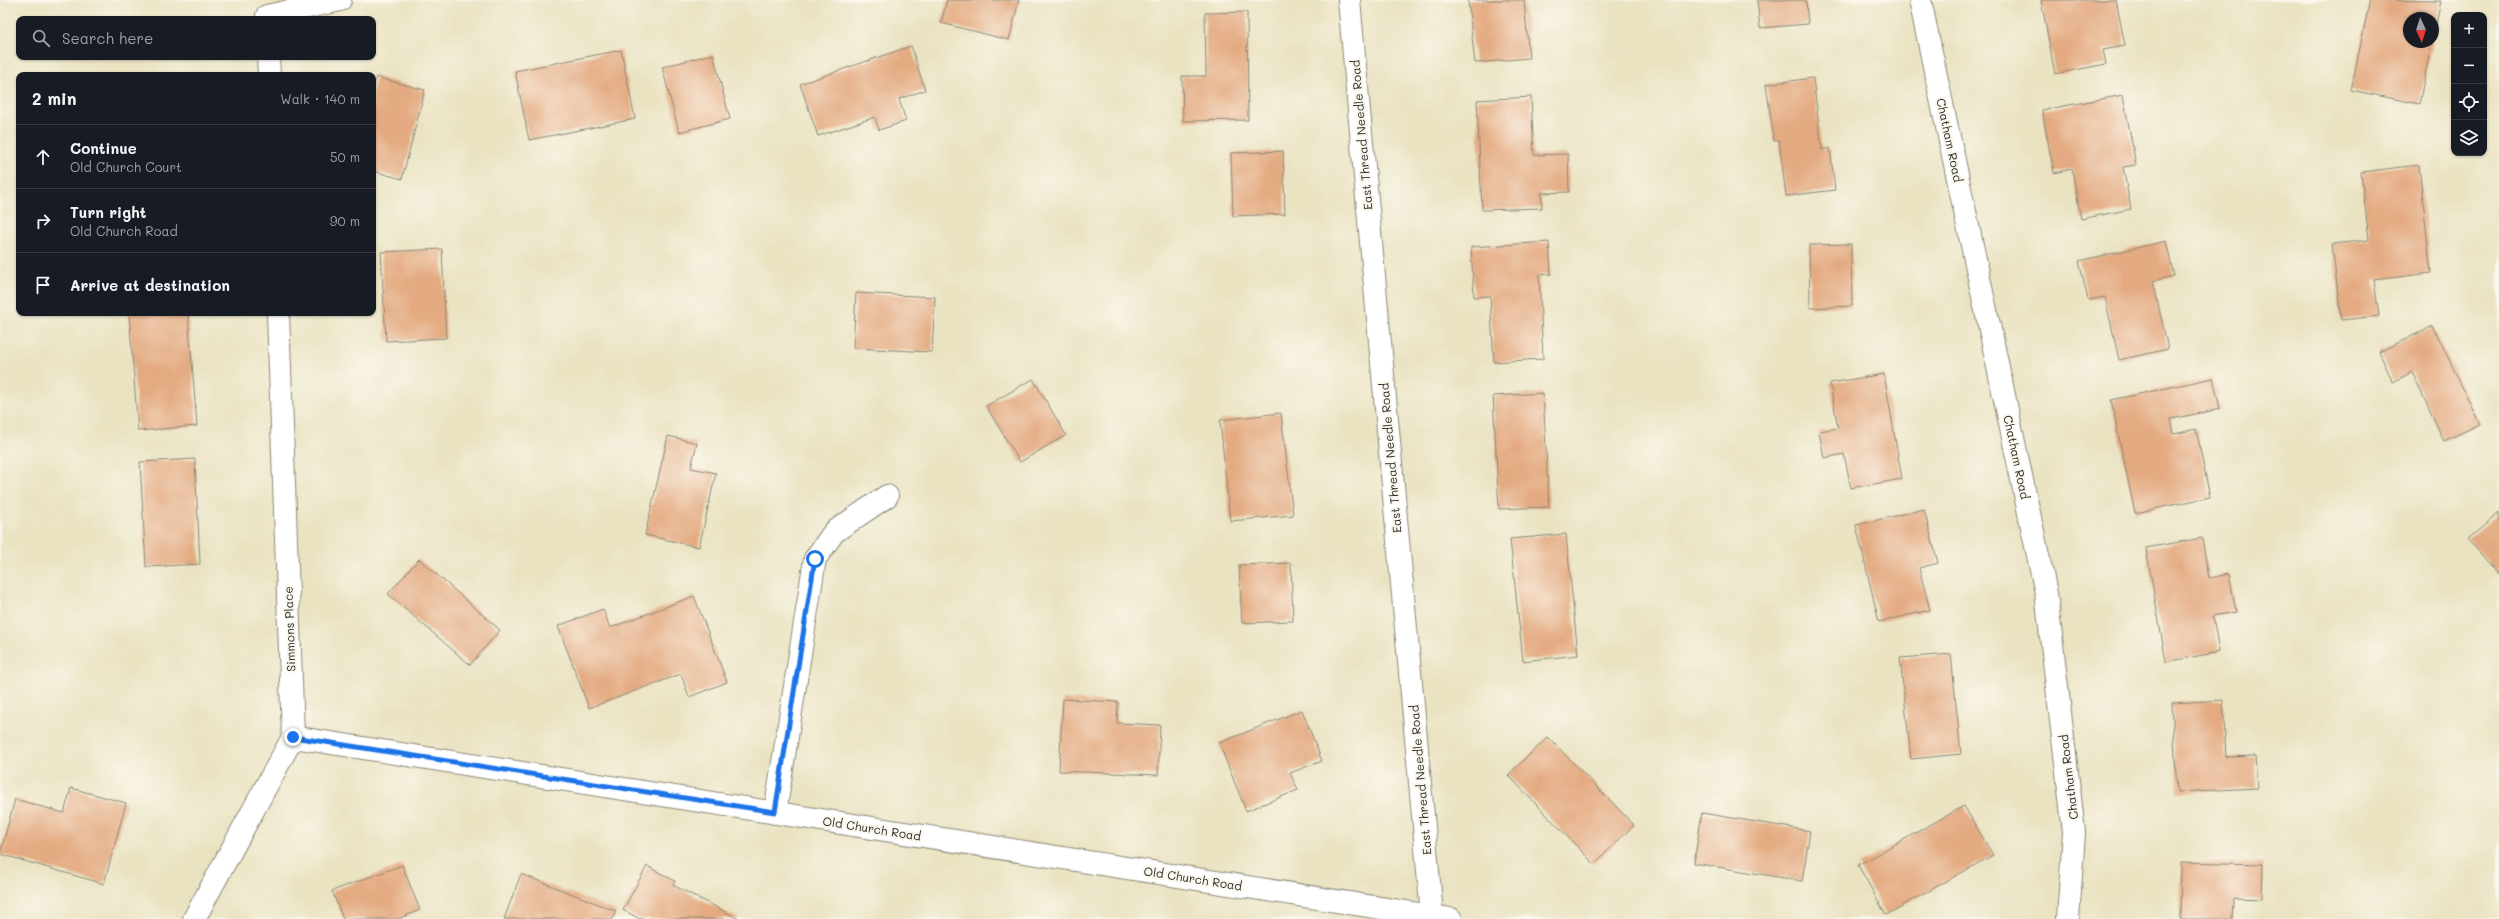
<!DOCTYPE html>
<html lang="en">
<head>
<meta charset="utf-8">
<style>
	:root { --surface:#171b24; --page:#20242c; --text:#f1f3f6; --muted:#9ea1a6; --line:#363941 }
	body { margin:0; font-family:Mali,sans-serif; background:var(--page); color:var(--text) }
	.controls { position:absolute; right:12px; top:12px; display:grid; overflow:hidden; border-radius:8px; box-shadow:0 1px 3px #0004 }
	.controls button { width:36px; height:36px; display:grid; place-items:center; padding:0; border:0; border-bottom:1px solid var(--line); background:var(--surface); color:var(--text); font:20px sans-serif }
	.compass { position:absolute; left:2403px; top:12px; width:36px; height:36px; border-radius:50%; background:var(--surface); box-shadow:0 1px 3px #0004; rotate:176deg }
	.stop { position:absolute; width:12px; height:12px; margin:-9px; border:3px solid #1a73e8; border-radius:50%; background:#fff }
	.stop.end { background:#1a73e8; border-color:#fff; box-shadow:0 1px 4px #0008 }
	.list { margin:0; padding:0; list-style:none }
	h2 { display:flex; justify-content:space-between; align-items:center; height:52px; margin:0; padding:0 16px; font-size:17px }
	h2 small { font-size:13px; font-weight:400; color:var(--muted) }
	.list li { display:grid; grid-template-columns:26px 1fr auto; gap:12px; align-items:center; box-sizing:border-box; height:64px; padding:0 16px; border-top:1px solid var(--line) }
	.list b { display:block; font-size:15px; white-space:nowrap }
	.list p { margin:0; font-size:13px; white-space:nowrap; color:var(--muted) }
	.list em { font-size:13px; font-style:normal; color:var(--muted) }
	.icon { flex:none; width:22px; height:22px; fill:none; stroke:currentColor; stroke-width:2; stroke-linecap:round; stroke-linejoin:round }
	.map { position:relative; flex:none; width:2499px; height:919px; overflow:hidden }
	.search { position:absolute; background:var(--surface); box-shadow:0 1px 3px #0004; left:16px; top:16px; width:360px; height:44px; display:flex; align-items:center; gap:10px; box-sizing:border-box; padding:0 14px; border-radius:8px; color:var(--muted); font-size:15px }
	.panel { position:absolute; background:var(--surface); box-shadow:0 1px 3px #0004; left:16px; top:72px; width:360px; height:244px; border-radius:8px }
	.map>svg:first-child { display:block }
</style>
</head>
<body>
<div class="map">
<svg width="2499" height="919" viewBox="0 0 2499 919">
	<rect width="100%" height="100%" fill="#fbf7ec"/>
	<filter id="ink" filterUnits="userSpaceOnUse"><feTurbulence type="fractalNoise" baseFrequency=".025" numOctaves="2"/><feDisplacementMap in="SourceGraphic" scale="8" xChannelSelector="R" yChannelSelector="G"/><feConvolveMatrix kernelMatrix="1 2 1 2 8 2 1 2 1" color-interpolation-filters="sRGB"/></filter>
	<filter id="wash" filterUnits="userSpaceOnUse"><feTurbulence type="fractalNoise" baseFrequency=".012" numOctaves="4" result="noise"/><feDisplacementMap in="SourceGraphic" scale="16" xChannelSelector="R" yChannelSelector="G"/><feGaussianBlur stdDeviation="0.9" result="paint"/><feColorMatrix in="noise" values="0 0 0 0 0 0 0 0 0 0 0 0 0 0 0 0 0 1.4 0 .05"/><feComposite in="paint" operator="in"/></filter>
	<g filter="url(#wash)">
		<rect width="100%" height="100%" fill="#eae3c2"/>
		<g id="blocks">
			<g fill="#e4ab82">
				<polygon points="947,0 1019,0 1009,40 941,23"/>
				<polygon points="1468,0 1524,0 1529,58 1475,63"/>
				<polygon points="1757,0 1806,0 1808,24 1760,28"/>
				<polygon points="2041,0 2116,0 2125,46 2103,50 2106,64 2055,74"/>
				<polygon points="2370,0 2441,1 2434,34 2433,18 2409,18 2409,42 2432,42 2419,104 2351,90"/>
				<polygon points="1247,12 1248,120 1183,121 1182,76 1206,76 1205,13"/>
				<polygon points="911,46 925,90 899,99 906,121 879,130 875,117 818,136 800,84"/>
				<polygon points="621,50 635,119 529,140 515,71"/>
				<polygon points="713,54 730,119 679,132 662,67"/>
				<polygon points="376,77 425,90 402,179 373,171 373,90"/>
				<polygon points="1813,78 1822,150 1830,148 1835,190 1786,196 1779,140 1774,141 1766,84"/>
				<polygon points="2123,95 2136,165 2123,167 2131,209 2081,219 2072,169 2054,173 2042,110"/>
				<polygon points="1531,97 1534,155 1568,154 1569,192 1541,193 1542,208 1482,210 1477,100"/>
				<polygon points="1283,151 1285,214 1233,216 1231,153"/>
				<polygon points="2419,165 2431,273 2374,280 2379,316 2341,320 2332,244 2369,240 2361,172"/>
				<polygon points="2166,241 2174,276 2153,281 2168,349 2119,360 2105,297 2088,300 2079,261"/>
				<polygon points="1549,242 1551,274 1539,275 1543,359 1494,362 1490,296 1474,297 1471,247"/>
				<polygon points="1851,244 1852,306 1810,308 1809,245"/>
				<polygon points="442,249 446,338 386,341 381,252"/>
				<polygon points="856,293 935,297 932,352 853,348"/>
				<polygon points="129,313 188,313 197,426 138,431"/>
				<polygon points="2433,326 2480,424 2444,441 2412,372 2393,382 2379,352"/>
				<polygon points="1884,374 1902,479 1851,488 1844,454 1824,458 1819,431 1838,428 1830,383"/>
				<polygon points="2213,378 2220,409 2171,419 2174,434 2196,429 2210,497 2135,513 2111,400"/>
				<polygon points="1033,379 1066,435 1020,462 986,406"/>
				<polygon points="1543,393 1549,507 1499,509 1493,396"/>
				<polygon points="1281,413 1293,515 1230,521 1220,420"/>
				<polygon points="668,436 697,443 691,468 716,473 699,547 645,535"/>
				<polygon points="195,459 200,564 146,567 140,462"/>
				<polygon points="1924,509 1938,563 1919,568 1930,610 1879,622 1856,525"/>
				<polygon points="2499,513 2499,575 2468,539"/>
				<polygon points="1566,534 1578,655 1523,661 1510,539"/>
				<polygon points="2202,538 2209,578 2229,574 2236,612 2213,616 2219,652 2166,662 2146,548"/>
				<polygon points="419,559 500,630 470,665 388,594"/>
				<polygon points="1291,563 1293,621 1242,623 1239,565"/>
				<polygon points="694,596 727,682 689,697 681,674 589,708 558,626 603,609 610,628"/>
				<polygon points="1951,654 1961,754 1911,759 1900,658"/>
				<polygon points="1063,699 1118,702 1117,723 1160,725 1158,775 1059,771"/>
				<polygon points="2223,700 2226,757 2255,756 2257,788 2177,792 2172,703"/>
				<polygon points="1302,710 1322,761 1290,773 1298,790 1246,811 1219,743"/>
				<polygon points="1548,737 1634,825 1594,864 1508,775"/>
				<polygon points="71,788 126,803 104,884 0,854 15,799 64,813"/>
				<polygon points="1964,806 1993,855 1886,915 1858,865"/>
				<polygon points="1702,813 1810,831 1802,881 1694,863"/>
				<polygon points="2181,862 2263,864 2262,899 2234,898 2233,919 2180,919"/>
				<polygon points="402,865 420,910 398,919 343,919 332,891"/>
				<polygon points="647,866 675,881 673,885 739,919 640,919 623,910"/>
				<polygon points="521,874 616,911 613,919 504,919"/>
			</g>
		</g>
	</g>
	<g filter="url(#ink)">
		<use href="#blocks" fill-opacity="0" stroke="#8a8776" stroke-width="1"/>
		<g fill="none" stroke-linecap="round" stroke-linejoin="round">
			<g stroke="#8a8776" stroke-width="24">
				<g id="minor">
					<polyline points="1349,0 1432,915"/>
					<polyline points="1920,0 2046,593 2074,832 2068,919"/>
					<polyline points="267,16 340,0"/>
					<polyline points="268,57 269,75"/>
					<polyline points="293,737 1451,919"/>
					<polyline points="775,813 815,559 834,532 887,496"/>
					<polyline points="194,919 293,737 278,313"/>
				</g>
			</g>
			<use href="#minor" stroke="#fff" stroke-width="22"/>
		</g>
	</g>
	<g fill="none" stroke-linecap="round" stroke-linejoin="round" filter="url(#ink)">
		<polyline stroke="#1a73e8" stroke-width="5" points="293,737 775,812 815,559"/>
	</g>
	<g text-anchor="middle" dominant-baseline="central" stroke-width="4" stroke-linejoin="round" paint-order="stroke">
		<g font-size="12" fill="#2b2b2b" stroke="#fbf7ec">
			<text transform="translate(1361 135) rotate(-95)">East Thread Needle Road</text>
			<text transform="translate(1950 140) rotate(78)">Chatham Road</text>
			<text transform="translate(2017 457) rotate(78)">Chatham Road</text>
			<text transform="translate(1390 458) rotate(-95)">East Thread Needle Road</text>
			<text transform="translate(289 629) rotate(-92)">Simmons Place</text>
			<text transform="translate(2068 777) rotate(-97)">Chatham Road</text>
			<text transform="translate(1420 780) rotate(-95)">East Thread Needle Road</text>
			<text transform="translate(872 828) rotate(9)">Old Church Road</text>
			<text transform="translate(1193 878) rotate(9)">Old Church Road</text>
		</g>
	</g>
</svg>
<div class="controls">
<button>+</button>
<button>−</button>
<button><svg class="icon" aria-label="locate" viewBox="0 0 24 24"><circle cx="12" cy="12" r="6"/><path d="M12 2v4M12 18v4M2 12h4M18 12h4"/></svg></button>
<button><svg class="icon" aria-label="layers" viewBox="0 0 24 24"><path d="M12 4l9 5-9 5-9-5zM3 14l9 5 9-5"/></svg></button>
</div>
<svg class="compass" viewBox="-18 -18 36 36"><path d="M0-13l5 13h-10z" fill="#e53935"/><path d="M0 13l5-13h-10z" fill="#9ea1a6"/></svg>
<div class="stop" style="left:815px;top:559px"></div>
<div class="stop end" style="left:293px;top:737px"></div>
<div class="search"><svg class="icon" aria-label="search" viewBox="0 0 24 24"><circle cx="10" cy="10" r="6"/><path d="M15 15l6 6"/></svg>Search here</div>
<section class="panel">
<h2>2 min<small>Walk · 140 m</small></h2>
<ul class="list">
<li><svg class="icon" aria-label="ahead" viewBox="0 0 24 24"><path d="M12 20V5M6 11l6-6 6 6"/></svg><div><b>Continue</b><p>Old Church Court</p></div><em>50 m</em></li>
<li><svg class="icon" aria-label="right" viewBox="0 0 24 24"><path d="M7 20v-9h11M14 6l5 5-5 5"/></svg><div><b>Turn right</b><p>Old Church Road</p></div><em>90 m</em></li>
<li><svg class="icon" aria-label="arrive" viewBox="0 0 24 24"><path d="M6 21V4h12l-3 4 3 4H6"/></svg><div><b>Arrive at destination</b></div></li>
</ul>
</section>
</div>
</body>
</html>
